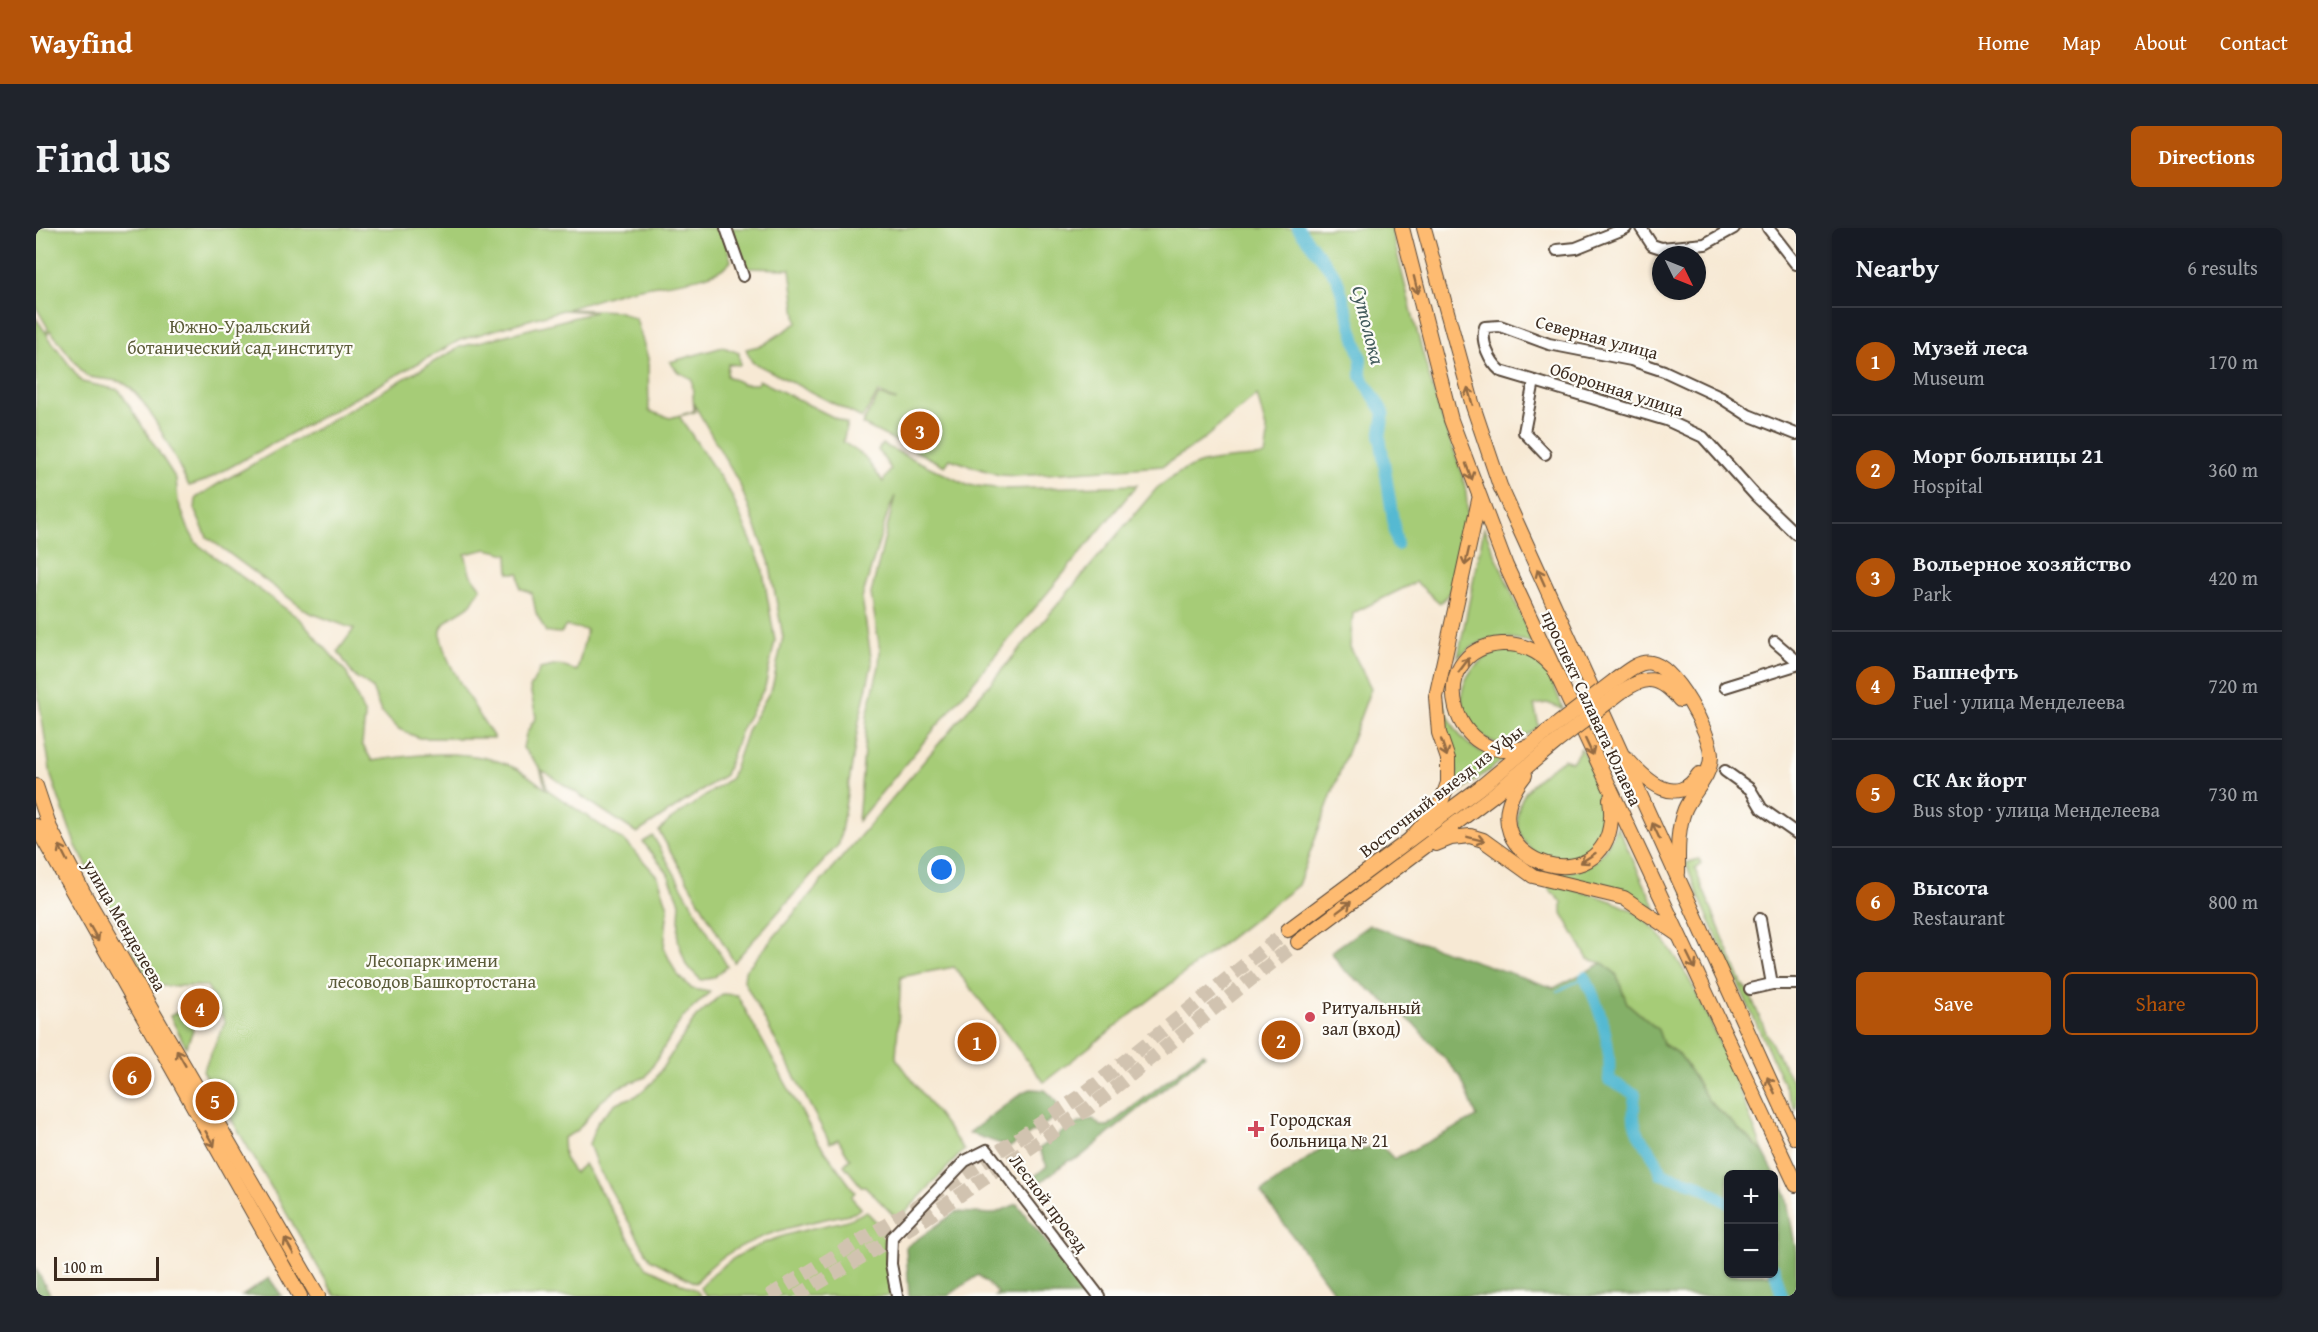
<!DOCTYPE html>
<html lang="en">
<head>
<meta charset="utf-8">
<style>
	:root { --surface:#171b24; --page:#20242c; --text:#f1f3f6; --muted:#9ea1a6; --line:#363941; --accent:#b45309 }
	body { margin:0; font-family:"Gentium Book Plus",serif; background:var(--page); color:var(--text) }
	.controls { position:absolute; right:18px; bottom:18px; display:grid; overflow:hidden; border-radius:9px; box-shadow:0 2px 4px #0004 }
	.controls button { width:54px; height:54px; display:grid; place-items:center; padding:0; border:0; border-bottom:2px solid var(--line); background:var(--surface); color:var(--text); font:30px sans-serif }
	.compass { position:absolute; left:1616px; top:18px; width:54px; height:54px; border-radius:50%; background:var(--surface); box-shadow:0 2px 4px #0004; rotate:133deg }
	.scale { position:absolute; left:18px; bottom:15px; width:105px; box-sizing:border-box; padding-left:6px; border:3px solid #3b2a1e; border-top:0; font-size:16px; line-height:21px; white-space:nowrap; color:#3b2a1e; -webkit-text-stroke:4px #fdfcf7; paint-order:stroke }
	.you { position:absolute; left:906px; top:642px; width:21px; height:21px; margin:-15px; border:4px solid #fff; border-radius:50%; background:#1a73e8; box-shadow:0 0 0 9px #1a73e833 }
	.badge { display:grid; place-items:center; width:39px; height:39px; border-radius:50%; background:var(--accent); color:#fff; font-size:20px; font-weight:700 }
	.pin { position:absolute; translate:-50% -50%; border:3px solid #fff; box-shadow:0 2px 6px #0006 }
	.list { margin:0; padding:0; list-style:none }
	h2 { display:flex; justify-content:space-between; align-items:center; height:78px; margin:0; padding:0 24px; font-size:26px }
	h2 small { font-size:20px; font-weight:400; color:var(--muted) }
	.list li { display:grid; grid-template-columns:39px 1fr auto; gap:18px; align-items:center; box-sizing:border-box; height:108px; padding:0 24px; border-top:2px solid var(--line) }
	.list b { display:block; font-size:22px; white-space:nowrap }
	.list p { margin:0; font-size:20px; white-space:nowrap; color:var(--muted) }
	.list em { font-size:20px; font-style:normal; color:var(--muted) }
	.actions { display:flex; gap:12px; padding:18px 24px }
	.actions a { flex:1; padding:14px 0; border:2px solid var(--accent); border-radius:9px; text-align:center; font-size:21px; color:var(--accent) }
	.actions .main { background:var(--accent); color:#fff }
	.map { position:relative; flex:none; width:1760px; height:1068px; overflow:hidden; border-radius:9px }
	header { display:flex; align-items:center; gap:36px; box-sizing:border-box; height:84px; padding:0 30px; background:var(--accent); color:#fff }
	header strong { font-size:28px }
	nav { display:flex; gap:33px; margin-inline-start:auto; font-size:21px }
	.intro { display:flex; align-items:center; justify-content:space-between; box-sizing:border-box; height:144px; padding:0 36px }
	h1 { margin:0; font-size:42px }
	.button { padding:15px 27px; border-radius:9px; background:var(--accent); color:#fff; font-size:21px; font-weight:700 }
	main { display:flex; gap:36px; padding:0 36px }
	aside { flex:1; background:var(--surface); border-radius:9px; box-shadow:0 2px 4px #0004 }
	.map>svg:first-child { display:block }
</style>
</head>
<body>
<header>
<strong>Wayfind</strong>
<nav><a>Home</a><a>Map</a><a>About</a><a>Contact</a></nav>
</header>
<div class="intro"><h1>Find us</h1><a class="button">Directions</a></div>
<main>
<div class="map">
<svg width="1760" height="1068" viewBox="0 0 1760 1068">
	<rect width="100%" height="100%" fill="#fdfcf7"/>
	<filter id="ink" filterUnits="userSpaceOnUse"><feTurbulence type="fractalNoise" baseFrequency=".0167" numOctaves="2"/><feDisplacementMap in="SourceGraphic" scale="12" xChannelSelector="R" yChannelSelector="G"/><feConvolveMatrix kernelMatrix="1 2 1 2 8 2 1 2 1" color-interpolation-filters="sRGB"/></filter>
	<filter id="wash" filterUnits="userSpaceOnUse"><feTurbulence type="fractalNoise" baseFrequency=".008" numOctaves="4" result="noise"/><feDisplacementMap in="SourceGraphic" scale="24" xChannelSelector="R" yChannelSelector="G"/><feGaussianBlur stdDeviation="1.35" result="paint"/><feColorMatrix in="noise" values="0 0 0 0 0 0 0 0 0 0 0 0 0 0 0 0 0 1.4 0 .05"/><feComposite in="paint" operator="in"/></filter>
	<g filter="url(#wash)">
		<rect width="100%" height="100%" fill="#f7e9d4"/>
		<g fill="#a6cc77" stroke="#707b4a" stroke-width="1.5" fill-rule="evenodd">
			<path d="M0,0H686L695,33C680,54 619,55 594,62C573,67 552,75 531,81L582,83L600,91L612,130L613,183L634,190L658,183L656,151L642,144L634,134L687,119L703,125L704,137L692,136L691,148L707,156H721L723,152L811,196L807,214L828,228L847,254L855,241L842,222L846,216L931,257L970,261L1101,257L822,593L831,488L843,438L844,422L835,366L859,268L852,284L826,370L836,436L823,493L803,616L698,734L623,603L633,593L695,550L712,501L736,460L747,409L733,333L704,257L658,176L659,184L643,188L694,264L726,338L739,413L729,459L705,502L689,547L601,605L506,542L512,562L591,615L622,649L632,679L628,720L640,745L656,761L674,764L646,790L610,849L583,859L563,875L541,903L527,910L528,930L538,945L548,936L610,1039L660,1062L665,1068H299L167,843L189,794L171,758H116L39,616L15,548L0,453V90L10,105L12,100L0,79ZM527,82L559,84L424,119L182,256L160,270L159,283L171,309L272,384L318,401L302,423L317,447L336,460L345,484L363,501L383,510H458C446,490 396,418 406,399C414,386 426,385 435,376C439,371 441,365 445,360L434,346L429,326L451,321L472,326L473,345H483L484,360L496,365L500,385L510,404L525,405L530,398L551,402L541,443L522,437L504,441L494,460L500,489L490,506L487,520L504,540L510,561C500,554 490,545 479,540C437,519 381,526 336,533L326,516L329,488L310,444L265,392L160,315L152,300L142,273L140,251L83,162L46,154L11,107L14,102L50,148C61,152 77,150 87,155C110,165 141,235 153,258L169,253L424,112Z"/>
			<path d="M695,0H1355C1370,62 1385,124 1404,185C1412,209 1424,234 1429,259C1435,289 1428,355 1404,375L1380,354L1317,385L1314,419L1335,460L1262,657L1008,854L918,739L865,749L860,830L928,922L862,992L829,958H825L808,937L814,931L802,911L794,915L708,753L709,743L1121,260C1162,228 1179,233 1229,228L1232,208L1221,167L1164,214L1127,238L981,248L963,247L914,231L909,238L826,196L843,167L861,173L843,164L826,190L716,134L710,121L727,117L761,95L754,41L709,40Z"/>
			<path d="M1448,300L1497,415C1464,406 1450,407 1422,429Z"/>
			<path d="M1462,422C1507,423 1513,444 1527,481L1511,475L1498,477L1503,498C1494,505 1483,514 1471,516C1461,517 1448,511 1442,504C1412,472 1427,440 1462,422Z"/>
			<path d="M1407,472C1416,505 1437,533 1475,526L1412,573L1421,544L1408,497Z"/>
			<path d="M1545,520C1556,544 1580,577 1568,604C1564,612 1557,620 1552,627C1544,629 1532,634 1524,634C1489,631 1470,595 1489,565C1499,550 1514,541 1528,531L1536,534Z"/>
			<path d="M1581,598L1621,683L1592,664L1508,645V641C1549,650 1566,634 1581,598Z"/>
			<polygon points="617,608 691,738 677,750 665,752 650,737 642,712 644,674 631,644 607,614"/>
			<polygon points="1663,631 1665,636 1659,641 1706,756 1713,764 1732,809 1760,860 1760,883 1663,669 1650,635"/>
			<path d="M1512,655C1542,663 1576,669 1603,687C1656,725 1702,862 1728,925L1672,872L1644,827L1627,816L1622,802L1591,775L1580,746L1567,735L1552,731L1526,685V674L1513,661Z"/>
			<path d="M686,766L701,767L781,912L819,964L815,969L825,980L818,985C767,995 691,1010 660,1055L614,1031L562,940L553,916L562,893L580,875L600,868L617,854L660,789Z"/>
			<polygon points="143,783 148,785 157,802 150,819 134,788"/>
			<path d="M830,983L850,1004L848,1007L857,1068H671L664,1060C689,1028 733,1010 773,1001C792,996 814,994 830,983Z"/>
		</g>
		<g fill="#84b068" stroke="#606d43" stroke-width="1.5" fill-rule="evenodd">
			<path d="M1333,697L1518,760L1567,735L1580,746L1591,775L1622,802L1627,816L1644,827L1672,872L1728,925L1750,967L1760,1023V1068H1301L1225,965L1298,911L1314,925L1344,916L1358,931L1441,889L1424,848L1378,796L1307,741L1295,724ZM1738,946V1046H1692V946Z"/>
			<path d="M1167,825L1169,827L1043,930L1032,933L999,958L995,956L997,950L1011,938L1003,921C1020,909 1037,894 1057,891L1065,898H1072Z"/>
			<path d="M995,861L1009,862C1019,871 1024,875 1021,888L974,919L933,905L987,864Z"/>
			<polygon points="981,976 1052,1068 959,1068 962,1065 942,1047 912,1068 873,1068 870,1019 920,984 957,986"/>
			<polygon points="0,1041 15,1068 0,1068"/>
			<polygon points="233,1050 246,1068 206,1068"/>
		</g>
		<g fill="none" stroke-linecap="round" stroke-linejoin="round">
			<polyline stroke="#54b9d2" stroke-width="2" points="1522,763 1549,749"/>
			<g stroke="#54b9d2" stroke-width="12">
				<polyline points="1262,0 1301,50 1325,130 1325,148 1348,185 1344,209 1361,317"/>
				<path d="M1549,749C1565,782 1576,816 1573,852L1599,866C1598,877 1596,889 1600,900C1606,917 1620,925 1625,946L1661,956L1692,975"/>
				<polyline points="1738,1040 1746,1068"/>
			</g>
		</g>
	</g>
	<g filter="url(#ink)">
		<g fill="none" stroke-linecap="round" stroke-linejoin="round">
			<g stroke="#d1c3b0" stroke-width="14" stroke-dasharray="14 7" stroke-linecap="butt">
				<polyline points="733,1068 883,977 1045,868 1252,702"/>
				<polyline points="761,1068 890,990 1053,880 1262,714"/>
			</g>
			<g stroke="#574739" stroke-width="14">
				<g id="minor">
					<polyline points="690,0 707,48"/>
					<polyline points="1605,0 1616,17 1625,20 1669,16 1698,0"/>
					<polyline points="1732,0 1760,36"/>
					<polyline points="1521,22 1540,20 1590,0"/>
					<polyline points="1498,153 1488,204 1509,226"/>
					<path d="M1760,206L1712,187L1684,169L1628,143L1595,132L1513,116L1464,98L1449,99C1444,113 1454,134 1465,143L1630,192L1667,209L1720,268L1760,306"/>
					<polyline points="1739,414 1760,432"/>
					<polyline points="1689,459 1760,437"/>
					<polyline points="1689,543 1714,561 1726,581 1760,605"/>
					<polyline points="1724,691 1736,756"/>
					<polyline points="1714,761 1736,756 1760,756"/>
					<polyline points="861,1068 855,1036 856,1009 929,933 951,922 1063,1068"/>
				</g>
			</g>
			<g stroke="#574739" stroke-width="16">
				<g id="major">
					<polyline points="1366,0 1415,192 1470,338 1760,957"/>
					<polyline points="1388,0 1437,178 1464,258 1760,910"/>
					<path d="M1579,452C1589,445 1603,432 1615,435C1639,439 1675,505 1675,528C1675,549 1657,563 1649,581C1641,601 1642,623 1642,645"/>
					<path d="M1585,464C1610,447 1623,447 1644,472"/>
					<path d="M1493,518C1416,546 1384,421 1466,416C1485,415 1503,423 1515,437"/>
					<path d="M1592,532C1611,553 1640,581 1663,546"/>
					<path d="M1489,547C1417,637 1590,686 1574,571"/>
					<polyline points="0,558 14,600 47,664 282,1068"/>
					<polyline points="0,598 264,1068"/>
					<polyline points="1375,610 1404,577 1412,555 1412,531 1403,505 1400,469 1443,272"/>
					<polyline points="1400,616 1415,610 1434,608 1447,612 1497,648 1588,670 1641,706"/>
					<polyline points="1252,702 1446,558 1511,504"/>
					<polyline points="1262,714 1456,568 1518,516"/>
				</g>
			</g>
			<use href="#minor" stroke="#fff" stroke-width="10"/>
			<use href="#major" stroke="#febb71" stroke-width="14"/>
			<g stroke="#574739" stroke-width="16" stroke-linecap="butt">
				<g id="major-bridge">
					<polyline points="1511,504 1579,452"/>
					<polyline points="1518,516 1585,464"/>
				</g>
			</g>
			<use href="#major-bridge" stroke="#febb71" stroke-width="14"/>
		</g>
		<defs><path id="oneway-shaft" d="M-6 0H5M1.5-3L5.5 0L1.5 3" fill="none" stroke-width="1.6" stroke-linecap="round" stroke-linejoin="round" transform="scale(1.5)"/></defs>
		<g stroke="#936b43">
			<use href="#oneway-shaft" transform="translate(1380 57) rotate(76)"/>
			<use href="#oneway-shaft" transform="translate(1434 168) rotate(-106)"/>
			<use href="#oneway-shaft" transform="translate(1433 244) rotate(70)"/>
			<use href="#oneway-shaft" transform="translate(1431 329) rotate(103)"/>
			<use href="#oneway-shaft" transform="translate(1505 349) rotate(-114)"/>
			<use href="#oneway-shaft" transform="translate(1428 437) rotate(-53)"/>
			<use href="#oneway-shaft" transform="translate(1553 519) rotate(65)"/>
			<use href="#oneway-shaft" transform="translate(1408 520) rotate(71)"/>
			<use href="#oneway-shaft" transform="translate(1620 603) rotate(-115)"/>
			<use href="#oneway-shaft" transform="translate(1440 611) rotate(14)"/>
			<use href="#oneway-shaft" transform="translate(27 625) rotate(-117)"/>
			<use href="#oneway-shaft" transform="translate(1552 630) rotate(147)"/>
			<use href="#oneway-shaft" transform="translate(1308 679) rotate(-37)"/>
			<use href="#oneway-shaft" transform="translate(58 705) rotate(60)"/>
			<use href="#oneway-shaft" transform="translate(1655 733) rotate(64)"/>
			<use href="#oneway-shaft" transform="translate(145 830) rotate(-120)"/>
			<use href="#oneway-shaft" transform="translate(1735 857) rotate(-115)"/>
			<use href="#oneway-shaft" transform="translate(174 911) rotate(60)"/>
			<use href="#oneway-shaft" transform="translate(253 1018) rotate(-120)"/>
		</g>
	</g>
	<g fill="#d1495b" stroke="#fdfcf7" stroke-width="2">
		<circle cx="1274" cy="789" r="6"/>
		<path d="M1217 892h6v6h6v6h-6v6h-6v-6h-6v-6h6z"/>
	</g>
	<g text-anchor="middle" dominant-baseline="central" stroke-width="4.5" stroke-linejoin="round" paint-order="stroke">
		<g font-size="18" fill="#5b5b39" stroke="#fdfcf7">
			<text x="204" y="98">Южно-Уральский<tspan x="204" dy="21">ботанический сад-институт</tspan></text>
			<text x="396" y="732">Лесопарк имени<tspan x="396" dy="21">лесоводов Башкортостана</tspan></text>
		</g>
		<g font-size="18" fill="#3b2a1e" stroke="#fdfcf7">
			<text transform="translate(1561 109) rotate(15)">Северная улица</text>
			<text transform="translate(1581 161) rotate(18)">Оборонная улица</text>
			<text transform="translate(1556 480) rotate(65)">проспект Салавата Юлаева</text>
			<text transform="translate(1405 563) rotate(-38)">Восточный выезд из Уфы</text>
			<text transform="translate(89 697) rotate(60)">улица Менделеева</text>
			<text transform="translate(1013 975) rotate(53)">Лесной проезд</text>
		</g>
		<g font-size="18" fill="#3b2a1e" stroke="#fdfcf7" text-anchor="start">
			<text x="1286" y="779">Ритуальный<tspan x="1286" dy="21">зал (вход)</tspan></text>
			<text x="1234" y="891">Городская<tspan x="1234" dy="21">больница № 21</tspan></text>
		</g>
		<g font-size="20" font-style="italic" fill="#445c5d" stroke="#fdfcf7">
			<text transform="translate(1333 97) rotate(76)">Сутолока</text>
		</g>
	</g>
</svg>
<div class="controls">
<button>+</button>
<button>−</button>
</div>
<svg class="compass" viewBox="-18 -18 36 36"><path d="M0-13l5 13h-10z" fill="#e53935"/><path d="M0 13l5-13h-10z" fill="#9ea1a6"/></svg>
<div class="scale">100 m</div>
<div class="you"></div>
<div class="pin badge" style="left:941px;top:814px">1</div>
<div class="pin badge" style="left:1245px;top:812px">2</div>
<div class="pin badge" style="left:884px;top:203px">3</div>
<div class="pin badge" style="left:164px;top:780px">4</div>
<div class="pin badge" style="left:179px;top:873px">5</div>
<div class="pin badge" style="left:96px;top:848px">6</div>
</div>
<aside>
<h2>Nearby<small>6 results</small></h2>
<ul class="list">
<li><span class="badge">1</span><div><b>Музей леса</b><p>Museum</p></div><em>170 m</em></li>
<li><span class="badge">2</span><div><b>Морг больницы 21</b><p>Hospital</p></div><em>360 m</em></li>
<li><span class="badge">3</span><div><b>Вольерное хозяйство</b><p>Park</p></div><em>420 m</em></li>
<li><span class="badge">4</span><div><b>Башнефть</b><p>Fuel · улица Менделеева</p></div><em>720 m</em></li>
<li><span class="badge">5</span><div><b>СК Ак йорт</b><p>Bus stop · улица Менделеева</p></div><em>730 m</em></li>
<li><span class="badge">6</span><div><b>Высота</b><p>Restaurant</p></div><em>800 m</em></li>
</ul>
<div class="actions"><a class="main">Save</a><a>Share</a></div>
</aside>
</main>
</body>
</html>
